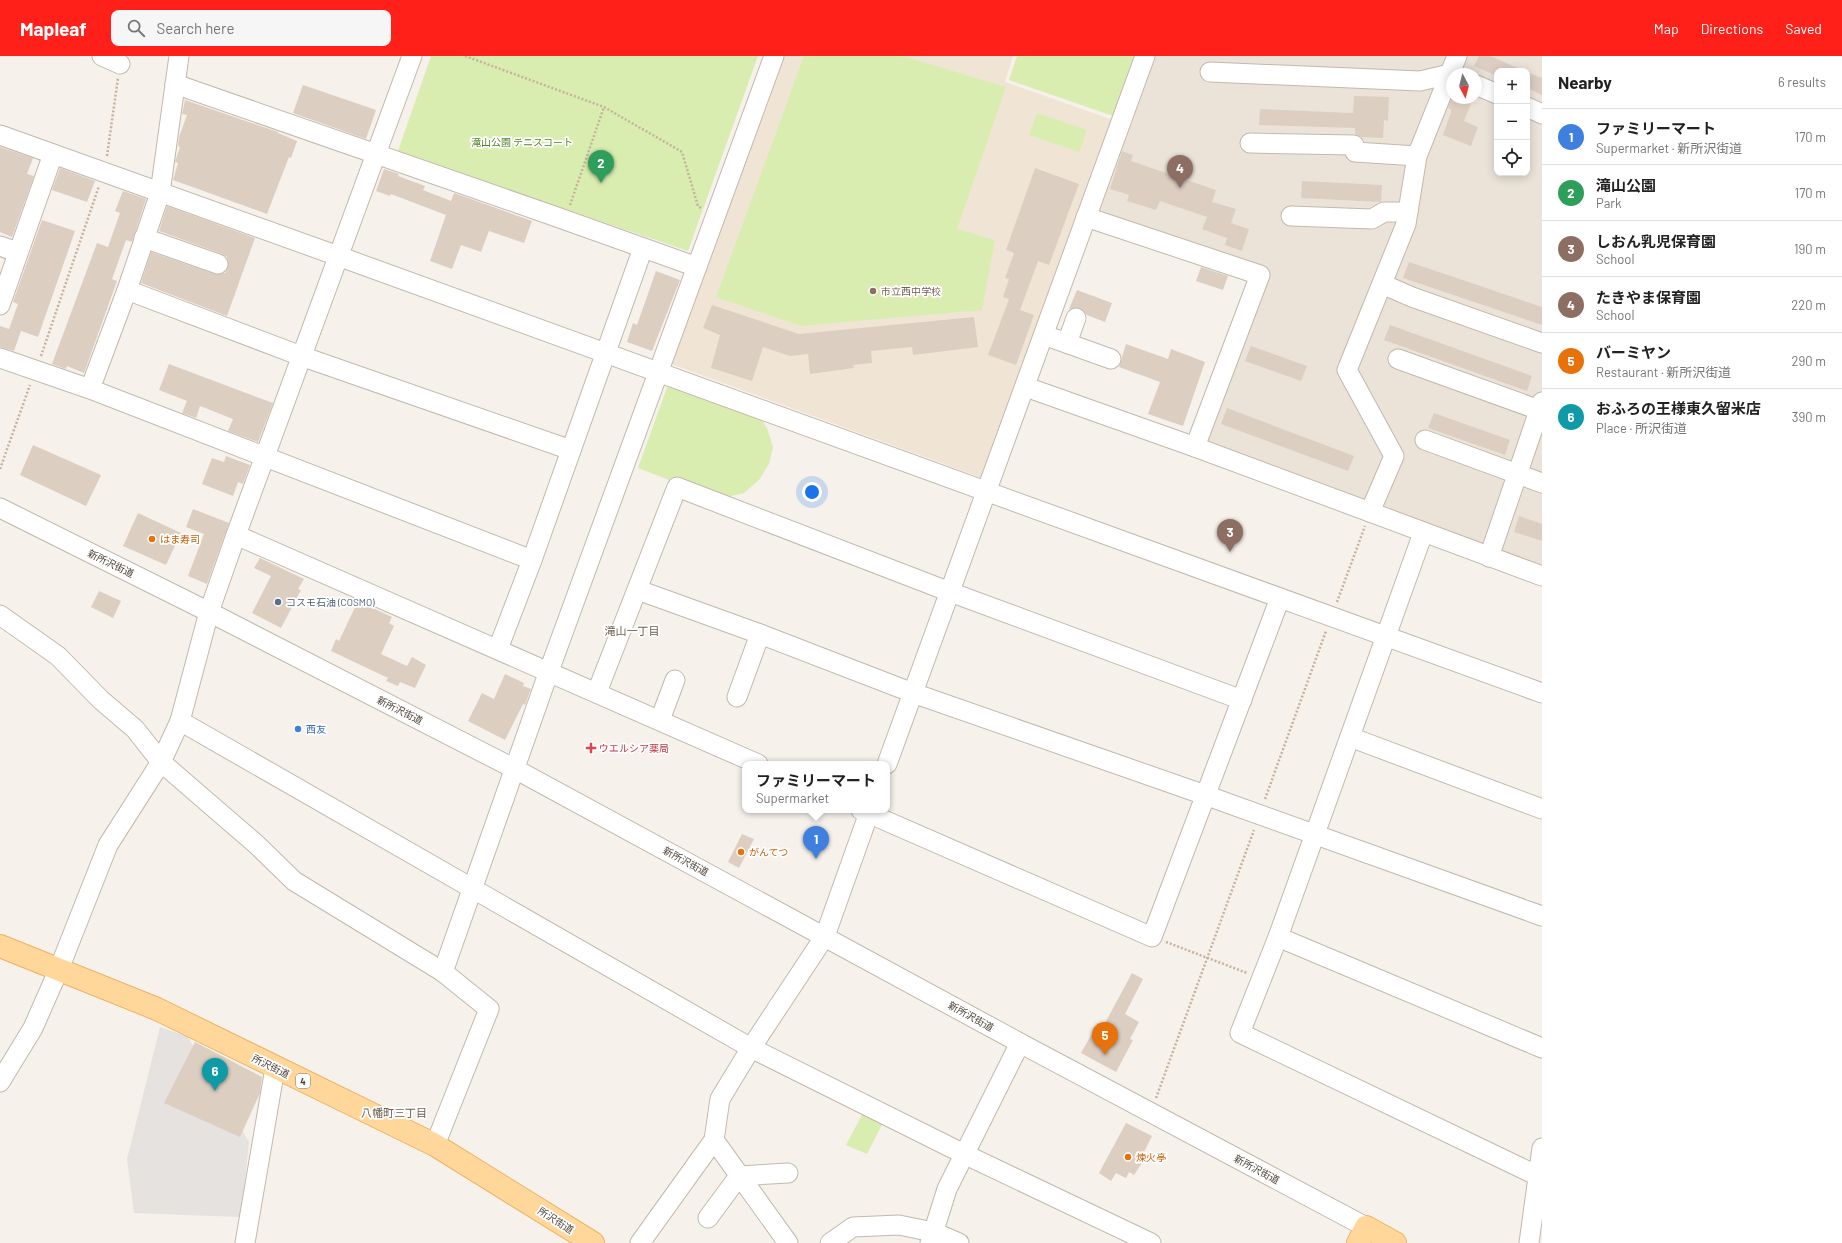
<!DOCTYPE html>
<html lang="en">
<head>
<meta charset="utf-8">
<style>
	:root { --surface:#fff; --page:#f6f6f6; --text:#222; --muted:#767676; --line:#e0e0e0; --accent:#ff2019 }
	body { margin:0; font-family:Barlow,"Noto Sans JP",sans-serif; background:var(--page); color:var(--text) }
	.controls { position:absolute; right:12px; top:12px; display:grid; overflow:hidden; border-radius:8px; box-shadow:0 2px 10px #0003 }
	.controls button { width:36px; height:36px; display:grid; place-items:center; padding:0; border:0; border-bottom:1px solid var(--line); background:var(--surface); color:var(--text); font:20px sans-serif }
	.compass { position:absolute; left:1446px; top:12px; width:36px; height:36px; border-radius:50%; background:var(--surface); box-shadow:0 2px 10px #0003; rotate:173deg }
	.you { position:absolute; left:812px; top:436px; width:14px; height:14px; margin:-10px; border:3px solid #fff; border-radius:50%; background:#1a73e8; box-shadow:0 0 0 6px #1a73e833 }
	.badge { display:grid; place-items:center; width:26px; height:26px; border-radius:50%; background:var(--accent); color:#fff; font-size:13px; font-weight:700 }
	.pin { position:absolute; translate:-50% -33px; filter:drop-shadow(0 1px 2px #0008) }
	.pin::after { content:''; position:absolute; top:21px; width:14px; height:12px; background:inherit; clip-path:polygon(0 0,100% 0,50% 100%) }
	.popup { position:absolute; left:742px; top:705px; width:148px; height:52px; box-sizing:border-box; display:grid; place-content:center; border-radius:8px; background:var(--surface); filter:drop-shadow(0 1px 3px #0005); font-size:13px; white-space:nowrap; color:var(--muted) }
	.popup b { font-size:15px; color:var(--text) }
	.popup::after { content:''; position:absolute; left:50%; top:100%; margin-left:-8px; border:8px solid transparent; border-top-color:var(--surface) }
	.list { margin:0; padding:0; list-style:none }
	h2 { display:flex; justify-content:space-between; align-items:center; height:52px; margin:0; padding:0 16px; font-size:17px }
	h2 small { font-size:13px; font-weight:400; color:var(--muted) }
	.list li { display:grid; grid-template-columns:26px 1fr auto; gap:12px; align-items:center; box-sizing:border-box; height:56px; padding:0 16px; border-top:1px solid var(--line) }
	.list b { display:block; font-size:15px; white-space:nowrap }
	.list p { margin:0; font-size:13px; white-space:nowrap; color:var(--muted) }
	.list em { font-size:13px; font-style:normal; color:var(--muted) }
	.icon { flex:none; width:22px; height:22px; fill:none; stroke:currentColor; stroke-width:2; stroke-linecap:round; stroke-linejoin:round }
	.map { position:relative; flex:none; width:1542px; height:1187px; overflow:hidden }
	header { display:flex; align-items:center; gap:24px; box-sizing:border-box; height:56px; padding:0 20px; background:var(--accent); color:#fff }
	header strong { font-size:19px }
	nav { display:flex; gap:22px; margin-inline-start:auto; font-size:14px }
	.search { width:280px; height:36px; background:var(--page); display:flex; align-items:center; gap:10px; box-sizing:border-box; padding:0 14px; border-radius:8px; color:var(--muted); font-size:15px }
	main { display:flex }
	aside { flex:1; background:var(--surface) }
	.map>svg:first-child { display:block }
</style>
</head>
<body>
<header>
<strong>Mapleaf</strong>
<div class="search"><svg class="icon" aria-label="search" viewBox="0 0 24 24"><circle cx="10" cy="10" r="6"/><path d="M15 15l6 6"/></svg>Search here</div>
<nav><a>Map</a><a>Directions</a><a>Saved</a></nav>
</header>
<main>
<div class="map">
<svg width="1542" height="1187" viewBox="0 0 1542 1187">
	<rect width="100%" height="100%" fill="#f6f1eb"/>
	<path fill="#ebe3d8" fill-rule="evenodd" d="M1145,0H1542V520L1195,391L1260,219L1086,161ZM1497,15H1527V117H1497ZM1452,18H1476V42H1452Z"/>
	<polygon fill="#f0e5d4" points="778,0 1013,0 1005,26 1113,64 988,424 666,306"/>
	<g fill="#d9edb1">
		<polygon points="431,0 758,0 688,195 556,150 555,153 398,95"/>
		<polygon points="804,0 903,0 1006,31 957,173 995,184 982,254 801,270 716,241"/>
		<polygon points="1017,0 1136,0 1116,61 1009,24"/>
		<polygon points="1037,57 1087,74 1079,96 1029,79"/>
		<polygon points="669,326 757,357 767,372 773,391 769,408 759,424 744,437 718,443 638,412"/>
		<polygon points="865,1053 885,1063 867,1098 846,1089"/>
	</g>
	<polygon fill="#e5e2df" points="160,971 188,981 249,1086 241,1161 134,1157 127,1103"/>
	<g fill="#dccfc2">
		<polygon points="1479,0 1490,0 1525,15 1497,15 1497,20 1474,10"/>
		<polygon points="1527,16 1542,22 1542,39 1527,32"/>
		<polygon points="303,29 376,54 366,83 293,57"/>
		<polygon points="1354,40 1389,41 1388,65 1384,64 1383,82 1361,81 1355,78 1355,72 1259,69 1260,53 1353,57"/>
		<polygon points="1452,42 1473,42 1464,65 1478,71 1471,90 1443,79 1451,56 1451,53 1448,52"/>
		<polygon points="185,44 278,76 278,77 297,85 291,102 289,101 267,158 173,124 178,107 175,106 180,91 178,90 179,81 187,59 182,58"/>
		<polygon points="0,91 33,102 27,118 34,120 12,181 0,176"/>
		<polygon points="1122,95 1133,99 1131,105 1216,134 1212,146 1236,153 1231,167 1249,173 1242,195 1225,189 1227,182 1202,173 1207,161 1160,145 1156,154 1127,145 1129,139 1110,133"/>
		<polygon points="60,112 95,125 87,146 52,134"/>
		<polygon points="1035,112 1079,128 1049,209 1038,205 1020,254 1034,259 1016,309 988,299 1009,243 1003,241 1009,223 1005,222 1014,197 1006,194"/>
		<polygon points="384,113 399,118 398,120 425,130 423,134 451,145 454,137 532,165 524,187 489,175 481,196 461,189 452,213 430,205 446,159 391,138 390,140 376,135"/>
		<polygon points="1302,125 1382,129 1381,146 1301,142"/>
		<polygon points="123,135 146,143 132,186 126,184 112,223 117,225 84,317 67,310 66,313 52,308 97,187 108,191 120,157 115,155"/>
		<polygon points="167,150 255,182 227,260 141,227 151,196 215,218 225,217 228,211 227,201 222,198 159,175"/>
		<polygon points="42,164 75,175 38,281 21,275 14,295 0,291 0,270 9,273 18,248 13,246"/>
		<polygon points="1409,206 1542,251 1542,269 1403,222"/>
		<polygon points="1201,211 1228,220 1223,234 1196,225"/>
		<polygon points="656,215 680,224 652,295 627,286 633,267 637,269"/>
		<polygon points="1077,234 1112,247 1105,266 1087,259 1080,252 1069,253"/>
		<polygon points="712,249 799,278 974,261 978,291 913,299 912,291 871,295 872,307 853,309 854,312 810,318 808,298 790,300 763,291 752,325 711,312 720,279 703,272"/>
		<polygon points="1390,269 1532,320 1527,335 1384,284"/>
		<polygon points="1126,288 1168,303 1171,293 1205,306 1183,370 1148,358 1160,326 1119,311"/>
		<polygon points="1251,290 1307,310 1301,325 1245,305"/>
		<polygon points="169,308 273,347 258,386 228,375 233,363 200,350 196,362 182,357 187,345 159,334"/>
		<polygon points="1227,352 1354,400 1348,415 1221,368"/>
		<polygon points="1434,357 1510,384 1505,399 1428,372"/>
		<polygon points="33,389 101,419 86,450 20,419"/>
		<polygon points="226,400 250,409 243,428 238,426 233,440 202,428 212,402 224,406"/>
		<polygon points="193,453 229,467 207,528 188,520 204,478 186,471"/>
		<polygon points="138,457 181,477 166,509 123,490"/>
		<polygon points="1519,460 1542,468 1542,485 1514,476"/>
		<polygon points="260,502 304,523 298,533 301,534 281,572 252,557 271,520 254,512"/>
		<polygon points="99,535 121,545 113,562 91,551"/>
		<polygon points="358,545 392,561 389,567 394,570 381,598 407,610 412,601 426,609 415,632 400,626 398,630 386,625 388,622 331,595 336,583 339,585"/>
		<polygon points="505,618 524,627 523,630 531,633 525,649 523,648 505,684 468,665 482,637 494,643"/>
		<polygon points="742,778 754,783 739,812 728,806"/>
		<polygon points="1132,917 1143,923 1125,958 1139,966 1130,983 1133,984 1116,1016 1081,997 1098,967 1104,969"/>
		<polygon points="195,986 262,1021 260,1037 240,1081 164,1047"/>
		<polygon points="1126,1067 1152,1080 1140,1104 1142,1107 1134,1119 1129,1116 1126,1122 1116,1117 1111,1125 1099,1117"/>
	</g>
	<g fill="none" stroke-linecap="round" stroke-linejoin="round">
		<g stroke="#c3b8ac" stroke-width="21">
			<g id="minor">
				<polyline points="102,0 120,8"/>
				<polyline points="1210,16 1420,25 1450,18"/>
				<polyline points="175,28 554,160 697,211"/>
				<polyline points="1476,29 1497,38"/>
				<polyline points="1527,51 1542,58"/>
				<polyline points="0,79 338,200 1542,637"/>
				<polyline points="1250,87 1354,89 1355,96 1417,100"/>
				<polyline points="1291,160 1372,163 1384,156 1408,156"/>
				<polyline points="1086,161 1260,219 1195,391"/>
				<polyline points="144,182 218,208"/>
				<polyline points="0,190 17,196"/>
				<polyline points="1382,228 1412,241 1542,287"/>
				<polyline points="127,234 301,300 571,394"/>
				<polyline points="0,249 53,98"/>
				<polyline points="1044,279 1111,303"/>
				<polyline points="1067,287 1076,262"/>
				<polyline points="0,302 90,333 532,504"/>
				<polyline points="1398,303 1542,355"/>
				<polyline points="1026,331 1195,391 1542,520"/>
				<polyline points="90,333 127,234 160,137 179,0"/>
				<polyline points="1425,384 1542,427"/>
				<polyline points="0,452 209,556 515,713 1020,987 1366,1171"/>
				<polyline points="1370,456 1394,400 1347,314 1406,168 1417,100 1457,0"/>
				<polyline points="1423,477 1278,881 1240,977 1538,1120"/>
				<polyline points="236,479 758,708"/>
				<polyline points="1489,501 1542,346"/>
				<polyline points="638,534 760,578 913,637 1205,739 1542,860"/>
				<polyline points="0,559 58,600 101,644 135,673 161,706 256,788 294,825 443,916 489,953 435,1089"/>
				<polyline points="498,593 532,504 643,192"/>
				<polyline points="597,636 677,431 950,536 1242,644"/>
				<polyline points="737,641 760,578"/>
				<polyline points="660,664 675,624"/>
				<polyline points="180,665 751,992 964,1098 1151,1187"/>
				<polyline points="1350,681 1542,753"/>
				<polyline points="887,708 1145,0"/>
				<polyline points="861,754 1152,881 1280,542"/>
				<polyline points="1278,881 1542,992"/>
				<polyline points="443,916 549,615 774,0"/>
				<polyline points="0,1026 33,972 59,913 108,789 161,706 180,665 209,556 236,479 412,0"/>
				<polyline points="714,1084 788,1187"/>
				<polyline points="708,1162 739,1120 788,1117"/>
				<polyline points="245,1187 275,1012"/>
				<polyline points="640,1187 714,1084 720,1043 751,992 825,880 870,754"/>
				<polyline points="830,1187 853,1171 899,1169 933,1176 959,1187"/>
				<polyline points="930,1187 947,1133 1020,987"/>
				<polyline points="1529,1187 1542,1092"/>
			</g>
		</g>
		<g stroke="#edb362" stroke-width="24">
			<g id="major">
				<polyline points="0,890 157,953 435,1089 593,1187"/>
				<polyline points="1358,1187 1366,1171 1395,1187"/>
			</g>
		</g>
		<g stroke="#c6b29c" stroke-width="2.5" stroke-dasharray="2 2" stroke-linecap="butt">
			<polyline points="465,0 604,51 682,96 698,150 701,152"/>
			<polyline points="107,100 118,22"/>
			<polyline points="570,149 604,51"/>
			<polyline points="41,300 99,130"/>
			<polyline points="0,413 30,329"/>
			<polyline points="1337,546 1365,470"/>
			<polyline points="1265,743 1326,575"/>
			<polyline points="1166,886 1247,917"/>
			<polyline points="1156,1042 1254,774"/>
		</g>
		<use href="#minor" stroke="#fff" stroke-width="19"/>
		<use href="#major" stroke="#ffd79b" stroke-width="22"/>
	</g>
	<circle fill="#8d6e63" stroke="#fff" stroke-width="1.5" cx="873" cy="235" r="4"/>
	<g fill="#e8710a" stroke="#fff" stroke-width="1.5">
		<circle cx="152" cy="483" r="4"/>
		<circle cx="741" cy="796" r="4"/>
		<circle cx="1128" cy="1101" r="4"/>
	</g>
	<circle fill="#5c6f8a" stroke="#fff" stroke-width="1.5" cx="278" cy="546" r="4"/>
	<circle fill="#3f7fe0" stroke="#fff" stroke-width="1.5" cx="298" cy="673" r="4"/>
	<path fill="#e0444e" stroke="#fff" stroke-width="1.5" d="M589 686h4v4h4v4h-4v4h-4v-4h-4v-4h4z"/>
	<g text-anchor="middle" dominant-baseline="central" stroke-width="3.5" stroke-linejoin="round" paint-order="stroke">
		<rect fill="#fff" stroke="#817a74" stroke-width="1" x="296" y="1018" width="14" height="14" rx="3"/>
		<g font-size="9" font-weight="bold" fill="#4b4138">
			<text x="303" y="1025">4</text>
		</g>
		<g font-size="10" fill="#548325" stroke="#fff">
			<text x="522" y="86">滝山公園 テニスコート</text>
		</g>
		<g font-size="10" fill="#785e54" stroke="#fff" text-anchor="start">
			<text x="881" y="235">市立西中学校</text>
		</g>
		<g font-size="10" fill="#c56008" stroke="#fff" text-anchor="start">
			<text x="160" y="483">はま寿司</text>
			<text x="749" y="796">がんてつ</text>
			<text x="1136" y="1101">煉火亭</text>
		</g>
		<g font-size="10" fill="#4b4138" stroke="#fff">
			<text transform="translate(111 507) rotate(26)">新所沢街道</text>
			<text transform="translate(400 654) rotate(27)">新所沢街道</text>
			<text transform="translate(686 805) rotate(28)">新所沢街道</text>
			<text transform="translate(971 960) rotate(29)">新所沢街道</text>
			<text transform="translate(271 1010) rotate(26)">所沢街道</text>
			<text transform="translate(1257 1113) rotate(28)">新所沢街道</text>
			<text transform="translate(556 1164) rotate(32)">所沢街道</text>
		</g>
		<g font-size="10" fill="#4e5e75" stroke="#fff" text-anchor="start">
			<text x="286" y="546">コスモ石油 (COSMO)</text>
		</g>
		<g font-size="10" fill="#366cbe" stroke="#fff" text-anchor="start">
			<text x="306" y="673">西友</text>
		</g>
		<g font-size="10" fill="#be3a42" stroke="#fff" text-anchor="start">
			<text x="599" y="692">ウエルシア薬局</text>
		</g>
		<g font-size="11" fill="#6f5e4e" stroke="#fff">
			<text x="632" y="574">滝山一丁目</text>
			<text x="394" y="1056">八幡町三丁目</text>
		</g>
	</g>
</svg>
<div class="controls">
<button>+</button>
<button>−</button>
<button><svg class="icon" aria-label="locate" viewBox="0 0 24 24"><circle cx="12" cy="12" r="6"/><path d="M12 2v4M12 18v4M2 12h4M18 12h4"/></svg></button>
</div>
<svg class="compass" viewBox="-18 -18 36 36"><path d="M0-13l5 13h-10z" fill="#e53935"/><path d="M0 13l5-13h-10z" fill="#767676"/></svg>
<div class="you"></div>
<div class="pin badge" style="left:816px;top:803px;background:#3f7fe0">1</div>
<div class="popup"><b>ファミリーマート</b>Supermarket</div>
<div class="pin badge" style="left:601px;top:127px;background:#2e9e5b">2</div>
<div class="pin badge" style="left:1230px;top:496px;background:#8d6e63">3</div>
<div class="pin badge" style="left:1180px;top:132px;background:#8d6e63">4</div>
<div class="pin badge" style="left:1105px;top:999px;background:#e8710a">5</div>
<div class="pin badge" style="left:215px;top:1035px;background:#0f9aa8">6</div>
</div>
<aside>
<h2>Nearby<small>6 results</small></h2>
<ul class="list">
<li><span class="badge" style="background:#3f7fe0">1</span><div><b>ファミリーマート</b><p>Supermarket · 新所沢街道</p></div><em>170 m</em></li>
<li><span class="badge" style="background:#2e9e5b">2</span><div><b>滝山公園</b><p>Park</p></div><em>170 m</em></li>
<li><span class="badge" style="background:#8d6e63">3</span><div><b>しおん乳児保育園</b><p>School</p></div><em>190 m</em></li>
<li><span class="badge" style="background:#8d6e63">4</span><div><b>たきやま保育園</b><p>School</p></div><em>220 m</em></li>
<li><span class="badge" style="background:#e8710a">5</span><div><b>バーミヤン</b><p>Restaurant · 新所沢街道</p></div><em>290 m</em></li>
<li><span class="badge" style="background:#0f9aa8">6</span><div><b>おふろの王様東久留米店</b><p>Place · 所沢街道</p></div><em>390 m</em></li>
</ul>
</aside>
</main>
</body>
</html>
